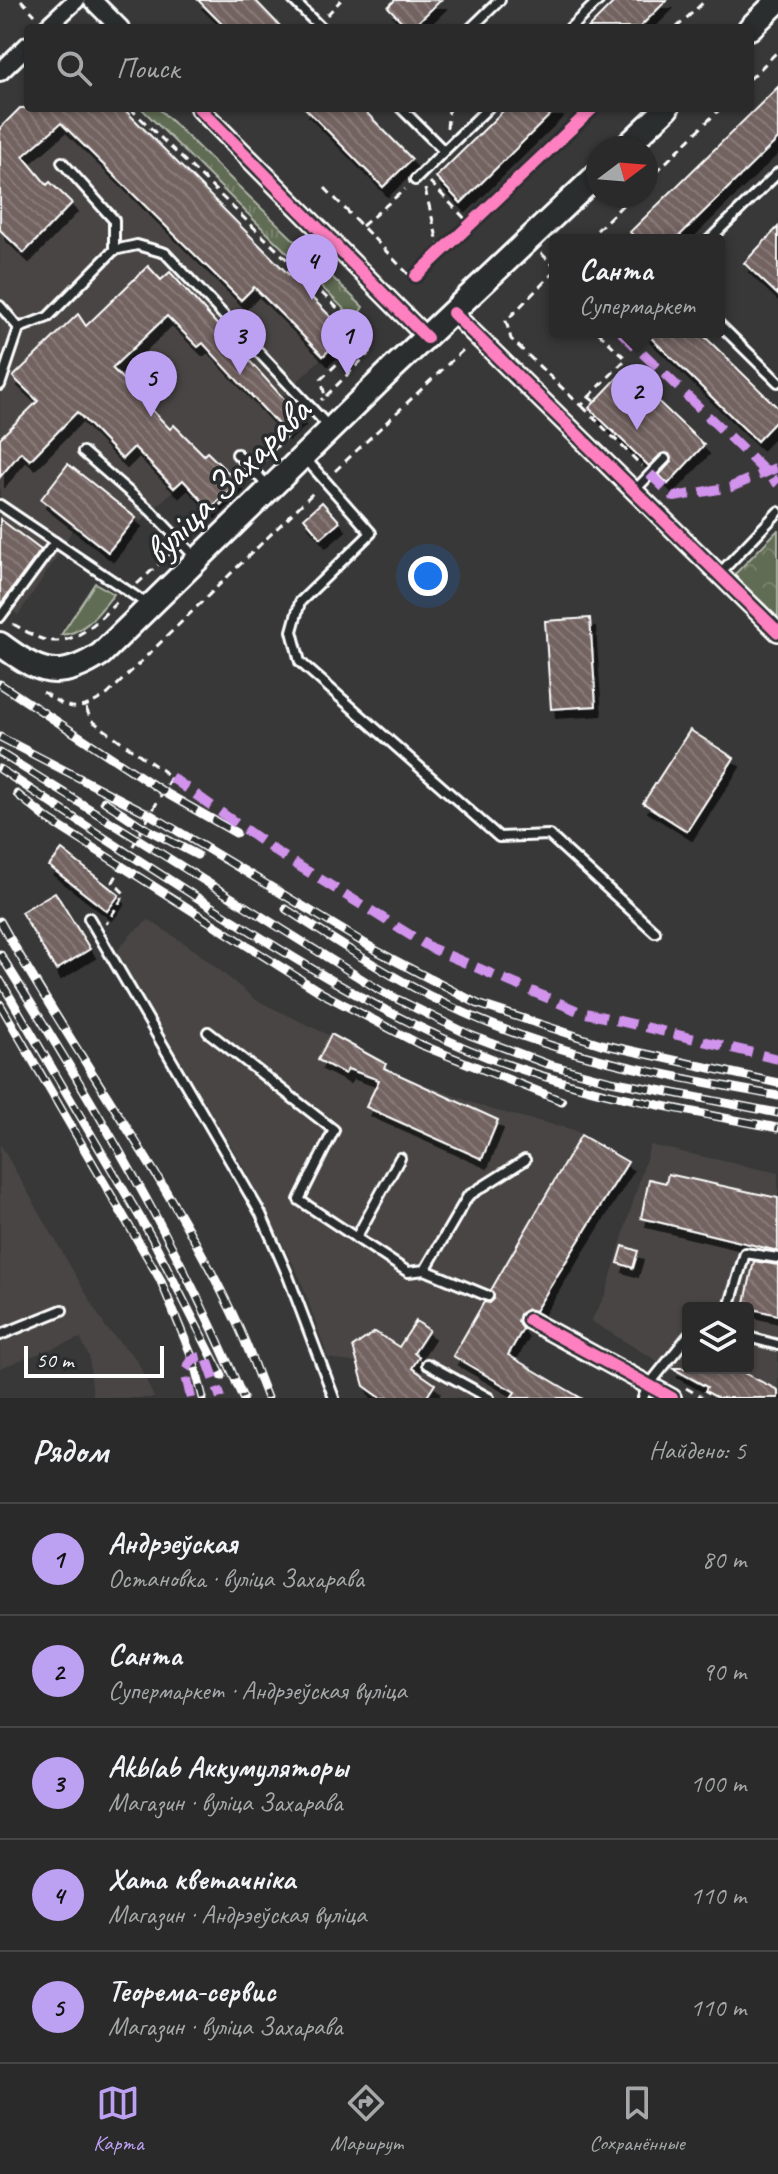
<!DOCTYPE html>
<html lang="ru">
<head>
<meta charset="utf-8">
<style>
	:root { --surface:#2a2a2a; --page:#363636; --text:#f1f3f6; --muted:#a5a7a8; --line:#464647; --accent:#bca0f2 }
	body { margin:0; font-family:Caveat,sans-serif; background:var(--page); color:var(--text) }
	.controls { position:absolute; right:24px; bottom:24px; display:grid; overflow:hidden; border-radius:8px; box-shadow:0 2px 6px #0004 }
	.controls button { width:72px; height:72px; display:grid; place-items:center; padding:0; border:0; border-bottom:2px solid var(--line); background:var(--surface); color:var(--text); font:40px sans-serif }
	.compass { position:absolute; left:586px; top:136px; width:72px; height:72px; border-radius:50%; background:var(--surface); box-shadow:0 2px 6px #0004; rotate:74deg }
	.scale { position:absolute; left:24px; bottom:20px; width:140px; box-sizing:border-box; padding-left:8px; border:4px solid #fff; border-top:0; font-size:22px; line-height:28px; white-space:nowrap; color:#fff; -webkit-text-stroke:6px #2a2d2e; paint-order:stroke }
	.you { position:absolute; left:428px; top:576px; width:28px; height:28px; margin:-20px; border:6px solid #fff; border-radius:50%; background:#1a73e8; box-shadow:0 0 0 12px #1a73e833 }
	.badge { display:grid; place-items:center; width:52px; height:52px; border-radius:50%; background:var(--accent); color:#111; font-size:26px; font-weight:700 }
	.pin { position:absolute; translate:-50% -66px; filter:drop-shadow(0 2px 4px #0008) }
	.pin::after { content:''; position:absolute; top:42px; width:28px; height:24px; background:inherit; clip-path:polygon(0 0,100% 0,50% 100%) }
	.popup { position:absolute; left:549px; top:234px; width:176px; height:104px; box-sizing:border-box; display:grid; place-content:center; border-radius:8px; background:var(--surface); filter:drop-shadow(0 2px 6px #0005); font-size:26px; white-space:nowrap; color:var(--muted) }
	.popup b { font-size:30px; color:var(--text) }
	.popup::after { content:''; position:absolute; left:50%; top:100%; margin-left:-16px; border:16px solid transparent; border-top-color:var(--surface) }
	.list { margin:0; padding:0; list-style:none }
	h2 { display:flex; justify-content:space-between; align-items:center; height:104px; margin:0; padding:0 32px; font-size:34px }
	h2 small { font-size:26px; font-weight:400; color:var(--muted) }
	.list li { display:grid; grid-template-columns:52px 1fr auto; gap:24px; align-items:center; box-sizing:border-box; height:112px; padding:0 32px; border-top:2px solid var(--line) }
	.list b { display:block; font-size:30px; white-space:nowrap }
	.list p { margin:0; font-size:26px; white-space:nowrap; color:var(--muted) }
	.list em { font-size:26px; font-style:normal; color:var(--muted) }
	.icon { flex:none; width:44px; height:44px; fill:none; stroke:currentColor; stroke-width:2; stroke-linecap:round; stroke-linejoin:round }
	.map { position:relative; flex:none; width:778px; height:1398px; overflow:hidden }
	.search { position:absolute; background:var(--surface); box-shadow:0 2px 6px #0004; left:24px; right:24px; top:24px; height:88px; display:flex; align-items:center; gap:20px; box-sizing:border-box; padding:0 28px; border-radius:8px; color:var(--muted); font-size:30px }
	.sheet { height:664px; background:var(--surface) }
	nav { display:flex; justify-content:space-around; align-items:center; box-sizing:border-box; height:112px; border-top:2px solid var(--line); background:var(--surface); font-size:22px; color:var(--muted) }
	nav a { display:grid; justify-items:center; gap:4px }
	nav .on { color:var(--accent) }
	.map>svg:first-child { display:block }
</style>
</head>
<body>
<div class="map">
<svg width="778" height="1398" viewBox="0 0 778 1398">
	<defs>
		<pattern id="grass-tufts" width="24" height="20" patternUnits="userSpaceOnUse" patternTransform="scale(2)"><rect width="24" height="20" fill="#616c53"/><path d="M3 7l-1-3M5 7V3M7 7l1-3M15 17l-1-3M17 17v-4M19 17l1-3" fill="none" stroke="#79826d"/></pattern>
		<pattern id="forest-crowns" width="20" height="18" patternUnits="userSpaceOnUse" patternTransform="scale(2)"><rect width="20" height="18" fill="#616c53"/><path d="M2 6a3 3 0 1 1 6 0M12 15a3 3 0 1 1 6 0" fill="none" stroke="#79826d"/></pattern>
		<pattern id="building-back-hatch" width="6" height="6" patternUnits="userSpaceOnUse" patternTransform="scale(2)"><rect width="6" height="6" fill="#726361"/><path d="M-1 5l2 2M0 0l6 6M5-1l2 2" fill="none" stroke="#877a79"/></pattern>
		<filter id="shadow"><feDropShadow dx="5" dy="9" stdDeviation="0" flood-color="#0009"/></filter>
	</defs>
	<rect width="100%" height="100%" fill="#383838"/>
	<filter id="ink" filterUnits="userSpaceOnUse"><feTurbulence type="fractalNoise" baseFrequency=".0125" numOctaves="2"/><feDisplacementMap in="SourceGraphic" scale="16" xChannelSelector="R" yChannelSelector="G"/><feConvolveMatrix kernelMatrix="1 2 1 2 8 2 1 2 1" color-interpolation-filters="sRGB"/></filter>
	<g filter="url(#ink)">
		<g fill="#494544" fill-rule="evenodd">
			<polygon points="28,100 28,108 123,108 278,263 273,268 347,333 283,396 300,417 210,509 183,481 141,522 135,518 108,552 74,526 63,548 18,615 0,603 0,128"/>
			<polygon points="149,920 196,951 256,1000 386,1063 384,1069 489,1109 574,1130 628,1162 508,1355 581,1398 381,1398 371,1391 384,1368 377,1364 361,1375 356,1363 328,1358 300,1278 247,1173 116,952 133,932"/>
			<polygon points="0,1144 106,1328 137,1360 154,1398 93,1398 89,1356 80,1338 0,1368"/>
			<path d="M650,1145L778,1173V1398H718L591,1321L606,1293ZM688,1308H748V1368H688Z"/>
		</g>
		<g fill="url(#grass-tufts)" stroke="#b0b6a9" stroke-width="2">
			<polygon points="141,108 158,108 363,307 355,320"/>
			<path d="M95,583L114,594C99,612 86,633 61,635Z"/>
		</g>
		<polygon fill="url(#forest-crowns)" stroke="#b0b6a9" stroke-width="2" points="778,530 778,618 734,575"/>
		<g fill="url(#building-back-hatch)" stroke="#fff" stroke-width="2" filter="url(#shadow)">
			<polygon points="198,0 255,0 282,28 226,28"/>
			<polygon points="395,0 441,0 412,28 408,28 388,7"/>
			<polygon points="616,0 667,0 639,28 588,28"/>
			<polygon points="778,87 778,139 675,240 637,240 630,232"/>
			<polygon points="20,108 123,108 347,333 323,356 254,287 241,300 61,123 23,156 47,185 50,182 72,203 24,253 0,230 0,128"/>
			<polygon points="305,108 362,108 412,159 383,187"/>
			<polygon points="506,108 557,108 461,203 436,177"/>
			<polygon points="778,227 778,295 744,263"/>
			<polygon points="148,266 161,280 170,272 300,417 284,431 203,343 198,347 167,316 112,368 170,429 174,425 204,455 207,452 238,482 210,509 183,480 174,488 134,447 122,459 77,412 30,460 21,452 0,477 0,438 38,401 13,377 78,314 86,326"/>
			<polygon points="645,332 700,332 778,408 778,419 757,441"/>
			<polygon points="625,370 704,445 668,484 659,475 672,461 669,454 661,454 649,466 589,408"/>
			<polygon points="68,464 136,518 108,552 41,499"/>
			<polygon points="322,502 340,522 321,538 304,518"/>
			<polygon points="0,519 41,550 0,605"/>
			<polygon points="590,618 596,706 551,709 545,621"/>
			<polygon points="690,730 734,758 687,831 643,803"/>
			<polygon points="62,850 119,895 107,911 49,866"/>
			<polygon points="55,892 90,949 56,970 21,912"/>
			<polygon points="331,1034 386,1064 384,1068 498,1120 482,1159 366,1107 379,1080 348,1069 345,1074 318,1060"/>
			<polygon points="581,1135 628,1162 535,1311 528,1309 520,1314 518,1321 523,1329 508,1355 581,1398 511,1398 515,1392 453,1356 484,1302 490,1303 494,1299 491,1290"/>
			<polygon points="668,1174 778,1198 778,1251 641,1218 649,1179 666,1183"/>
			<polygon points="623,1246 638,1251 633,1268 618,1263"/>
			<polygon points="754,1261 778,1265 778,1315 744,1307"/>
			<polygon points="416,1321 429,1330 414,1353 419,1357 412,1368 435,1384 426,1398 381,1398 364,1386 353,1347 375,1332 399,1347"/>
			<polygon points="672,1368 734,1368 778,1390 778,1398 718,1398 705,1391 707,1387"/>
		</g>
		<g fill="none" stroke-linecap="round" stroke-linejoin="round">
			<g stroke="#fff" stroke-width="14">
				<g id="service">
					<polyline points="293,0 321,28"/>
					<polyline points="471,28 500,0"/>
					<polyline points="570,28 599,0"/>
					<polyline points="401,108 444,151 488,108"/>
					<polyline points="62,162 114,220 114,250 137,245 165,253 331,429"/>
					<polyline points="415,180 444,151"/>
					<polyline points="709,240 778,173"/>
					<polyline points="0,306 19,328 48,317 114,250"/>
					<polyline points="719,324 778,382"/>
					<polyline points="0,385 19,328"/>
					<polyline points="83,452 151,511 198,560"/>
					<polyline points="237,454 270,488"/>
					<polyline points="304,457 371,533 300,602 292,631 300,662 499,837 549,835 655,932"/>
					<polyline points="634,491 665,459"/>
					<polyline points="0,505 147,604"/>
					<polyline points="719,574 778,512"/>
					<polyline points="0,617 55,542"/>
					<polyline points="89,918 261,1214 288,1276 334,1398"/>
					<polyline points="208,1032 334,1130 299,1200 408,1272 425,1270 488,1296"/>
					<polyline points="356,1238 400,1158"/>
					<polyline points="425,1270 468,1196 525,1160"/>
					<polyline points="729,1308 745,1253 778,1258"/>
					<polyline points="0,1335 62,1310"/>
					<polyline points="748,1337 778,1345"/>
					<polyline points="427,1364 489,1398"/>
					<polyline points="643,1398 648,1386 688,1336"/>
				</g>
			</g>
			<g stroke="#fff" stroke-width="22">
				<g id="minor">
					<polyline points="92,0 120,28"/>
					<polyline points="46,28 76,0"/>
					<polyline points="0,72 28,45"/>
					<polyline points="199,108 427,338"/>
					<polyline points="453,313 778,632"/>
					<polyline points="529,1320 672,1398"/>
				</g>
			</g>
			<g stroke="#fff" stroke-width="28">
				<g id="secondary">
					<polyline points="750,28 778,1"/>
					<polyline points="625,148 667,108"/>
					<path d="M0,644C38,672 58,683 101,654L391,370L598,174"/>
				</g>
			</g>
			<g stroke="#fff" stroke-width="3" stroke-dasharray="8 6" stroke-linecap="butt">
				<polyline points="21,0 35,15"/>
				<polyline points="327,15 341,0"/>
				<polyline points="676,28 706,0"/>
				<polyline points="750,79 778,51"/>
				<polyline points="130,108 358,328 361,341 321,379 325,396 321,400"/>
				<polyline points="447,128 449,108"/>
				<polyline points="430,182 471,225"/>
				<polyline points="646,182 721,108"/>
				<polyline points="325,188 413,279"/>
				<polyline points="425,189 441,254"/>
				<polyline points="362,226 405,189"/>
				<polyline points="587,240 632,196"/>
				<polyline points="541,253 555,267"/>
				<polyline points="555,271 506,321 511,339 581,406 589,397 595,402"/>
				<polyline points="416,276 593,108"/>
				<polyline points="326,396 371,351"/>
				<polyline points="589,397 626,359 598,332"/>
				<polyline points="582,406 642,466"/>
				<polyline points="263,461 302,420"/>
				<polyline points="335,471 464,349"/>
				<polyline points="190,535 244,481"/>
				<polyline points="137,584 173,551"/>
				<path d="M13,624C23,629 32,636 42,639C75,649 99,619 119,600"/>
				<path d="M43,692C71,712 80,712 108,694L316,490"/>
				<polyline points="86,708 91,720 171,777 113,882 125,894 106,924"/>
				<polyline points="686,1388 703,1398"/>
			</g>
			<use href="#service" stroke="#2a2d2e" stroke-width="8"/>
			<use href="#minor" stroke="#2a2d2e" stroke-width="16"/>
			<use href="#secondary" stroke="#2a2d2e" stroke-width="22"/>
			<g stroke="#fff" stroke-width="9">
				<g id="rail">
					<polyline points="0,684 164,792 236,833"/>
					<polyline points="0,737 151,815 379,952 478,1004 601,1044 778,1083"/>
					<polyline points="0,753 381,991 470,1035 547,1064 611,1081 778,1113"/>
					<path d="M0,769C81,823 162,876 244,927C324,977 402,1024 490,1058C582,1093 681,1110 778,1128"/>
					<polyline points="17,794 49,820 322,993 419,1044 562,1101"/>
					<polyline points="104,801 143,827 197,855"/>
					<path d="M286,909C351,951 416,994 488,1023C580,1061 681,1078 778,1096"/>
					<path d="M0,921C76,1058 175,1187 240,1330C250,1352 258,1376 267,1398"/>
					<path d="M0,954C90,1097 178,1242 243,1398"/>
					<polyline points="0,980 152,1238 222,1376"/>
					<polyline points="0,1004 160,1279 193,1359 203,1398"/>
				</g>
			</g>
			<use href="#rail" stroke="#2a2d2e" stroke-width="6" stroke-dasharray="18" stroke-linecap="butt"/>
			<g stroke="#d193ec" stroke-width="10" stroke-dasharray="20 10" stroke-linecap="butt">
				<polyline points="621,332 778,484"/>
				<polyline points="650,474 674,497 731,487 778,467"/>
				<polyline points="171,777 278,853 431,948 578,1011 778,1059"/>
				<polyline points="191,1398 185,1371 193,1359 206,1356 221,1398"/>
			</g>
			<g stroke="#2a2d2e" stroke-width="17">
				<g id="cycleway">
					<polyline points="199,108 427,338"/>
					<polyline points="416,276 593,108"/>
					<polyline points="453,313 778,632"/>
					<polyline points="529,1320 672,1398"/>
				</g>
			</g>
			<use href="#cycleway" stroke="#ff80c0" stroke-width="12"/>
		</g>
	</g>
	<g text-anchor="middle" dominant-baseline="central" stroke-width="7" stroke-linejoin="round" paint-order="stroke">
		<g font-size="40" fill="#fff" stroke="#2a2d2e">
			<text transform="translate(227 481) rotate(-45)">вуліца Захарава</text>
		</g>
	</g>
</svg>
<div class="controls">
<button><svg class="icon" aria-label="layers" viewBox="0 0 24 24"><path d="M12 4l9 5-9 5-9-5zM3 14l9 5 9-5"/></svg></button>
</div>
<svg class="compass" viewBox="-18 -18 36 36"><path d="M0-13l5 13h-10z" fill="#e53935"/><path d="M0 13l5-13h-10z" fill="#a5a7a8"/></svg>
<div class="scale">50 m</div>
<div class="you"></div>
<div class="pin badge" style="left:347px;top:375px">1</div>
<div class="pin badge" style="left:637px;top:430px">2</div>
<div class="popup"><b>Санта</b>Супермаркет</div>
<div class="pin badge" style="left:240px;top:375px">3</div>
<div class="pin badge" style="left:312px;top:300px">4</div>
<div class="pin badge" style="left:151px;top:417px">5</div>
<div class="search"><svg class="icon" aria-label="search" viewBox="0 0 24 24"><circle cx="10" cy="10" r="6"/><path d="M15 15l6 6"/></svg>Поиск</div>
</div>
<section class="sheet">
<h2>Рядом<small>Найдено: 5</small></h2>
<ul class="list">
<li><span class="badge">1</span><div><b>Андрэеўская</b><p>Остановка · вуліца Захарава</p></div><em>80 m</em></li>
<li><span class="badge">2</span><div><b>Санта</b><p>Супермаркет · Андрэеўская вуліца</p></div><em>90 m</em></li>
<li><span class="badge">3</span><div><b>Akblab Аккумуляторы</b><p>Магазин · вуліца Захарава</p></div><em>100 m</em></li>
<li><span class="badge">4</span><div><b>Хата кветачніка</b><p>Магазин · Андрэеўская вуліца</p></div><em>110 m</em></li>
<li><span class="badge">5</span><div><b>Теорема-сервис</b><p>Магазин · вуліца Захарава</p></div><em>110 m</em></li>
</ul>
</section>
<nav>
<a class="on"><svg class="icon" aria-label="map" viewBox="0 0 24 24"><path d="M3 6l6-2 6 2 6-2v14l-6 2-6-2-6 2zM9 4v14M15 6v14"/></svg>Карта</a>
<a><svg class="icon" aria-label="directions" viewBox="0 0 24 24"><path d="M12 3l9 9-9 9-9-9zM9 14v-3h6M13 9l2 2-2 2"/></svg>Маршрут</a>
<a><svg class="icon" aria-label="saved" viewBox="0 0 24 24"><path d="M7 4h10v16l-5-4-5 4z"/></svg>Сохранённые</a>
</nav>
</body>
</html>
